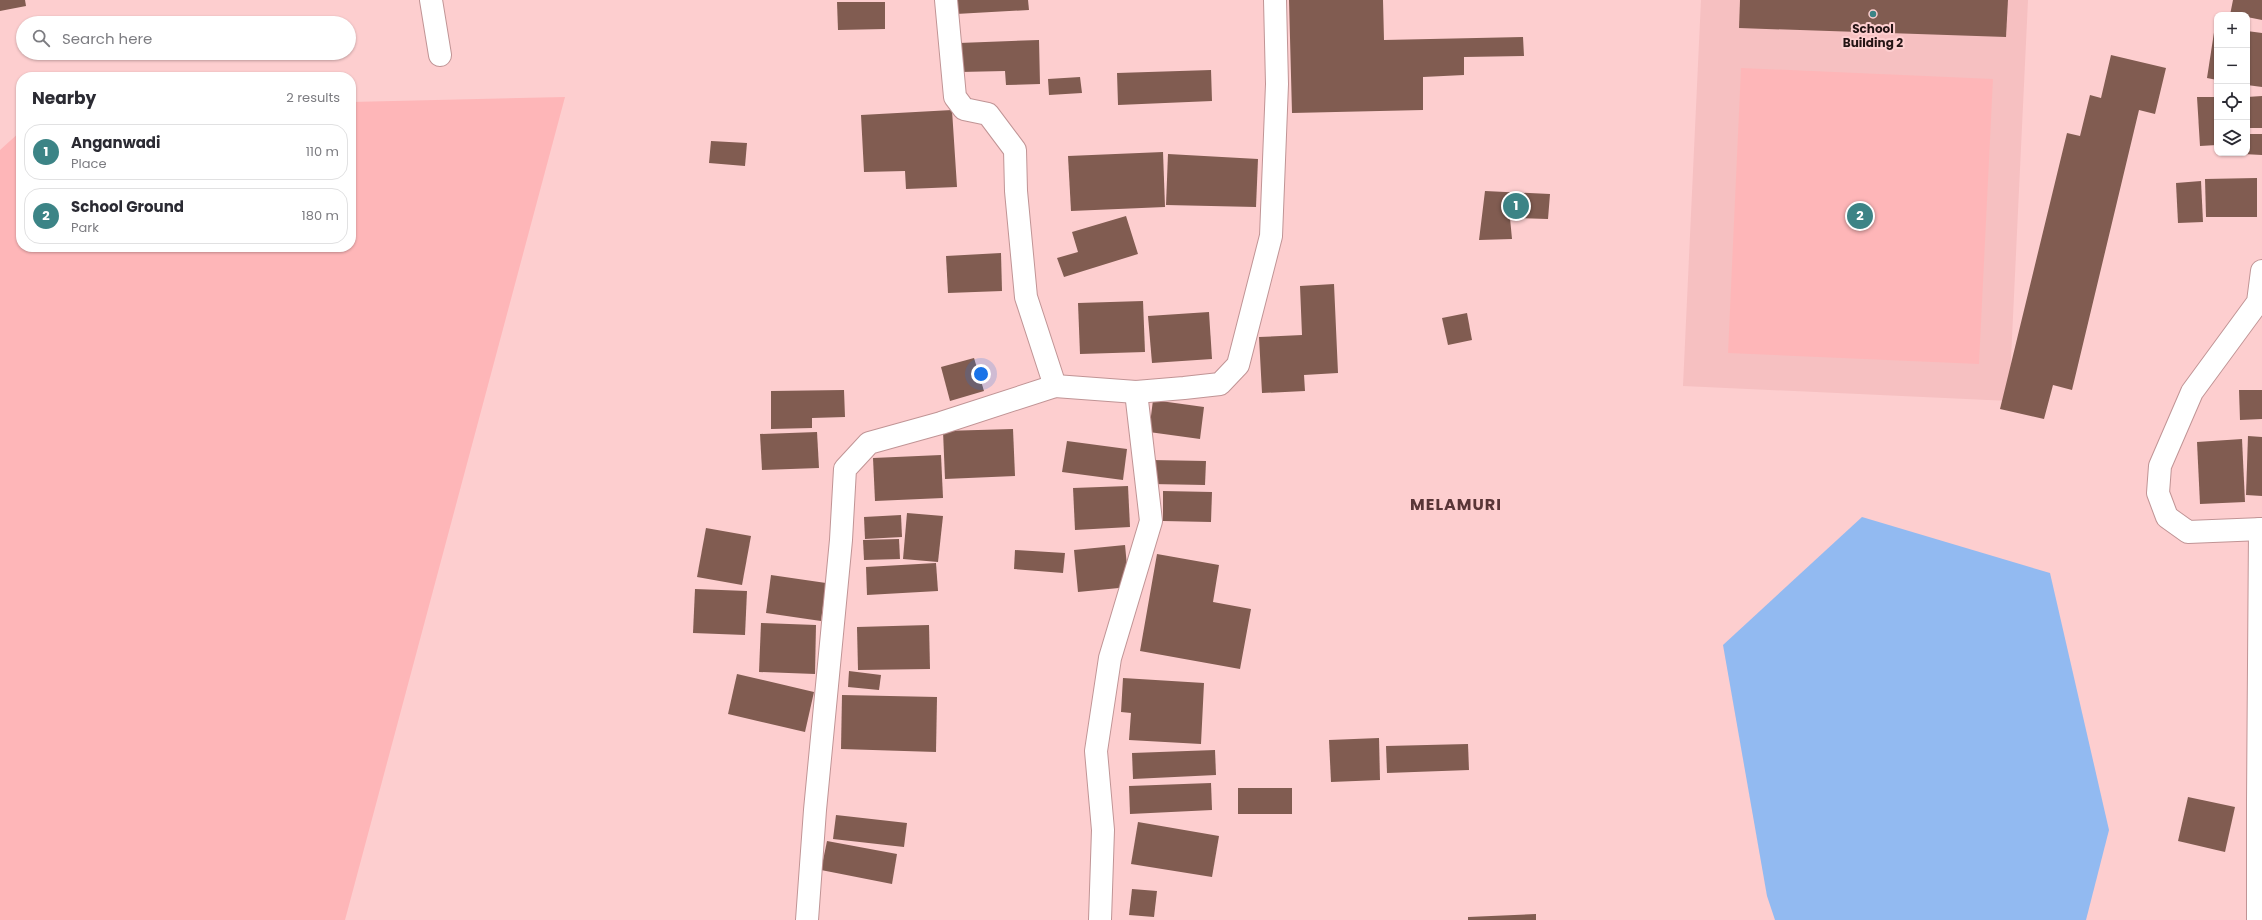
<!DOCTYPE html>
<html lang="en">
<head>
<meta charset="utf-8">
<style>
	:root { --surface:#fff; --page:#f7f7f7; --text:#2b2b33; --muted:#7c7c81; --line:#e1e1e2; --accent:#3c8486 }
	body { margin:0; font-family:Poppins,sans-serif; background:var(--page); color:var(--text) }
	.controls { position:absolute; right:12px; top:12px; display:grid; overflow:hidden; border-radius:8px; box-shadow:0 1px 3px #0004 }
	.controls button { width:36px; height:36px; display:grid; place-items:center; padding:0; border:0; border-bottom:1px solid var(--line); background:var(--surface); color:var(--text); font:20px sans-serif }
	.you { position:absolute; left:981px; top:374px; width:14px; height:14px; margin:-10px; border:3px solid #fff; border-radius:50%; background:#1a73e8; box-shadow:0 0 0 6px #1a73e833 }
	.badge { display:grid; place-items:center; width:26px; height:26px; border-radius:50%; background:var(--accent); color:#fff; font-size:13px; font-weight:700 }
	.pin { position:absolute; translate:-50% -50%; border:2px solid #fff; box-shadow:0 1px 4px #0006 }
	.list { margin:0; padding:0; list-style:none }
	h2 { display:flex; justify-content:space-between; align-items:center; height:52px; margin:0; padding:0 16px; font-size:17px }
	h2 small { font-size:13px; font-weight:400; color:var(--muted) }
	.list li { display:grid; grid-template-columns:26px 1fr auto; gap:12px; align-items:center; box-sizing:border-box; height:56px; margin:0 8px 8px; padding:0 8px; border:1px solid var(--line); border-radius:16px }
	.list b { display:block; font-size:15px; white-space:nowrap }
	.list p { margin:0; font-size:13px; white-space:nowrap; color:var(--muted) }
	.list em { font-size:13px; font-style:normal; color:var(--muted) }
	.icon { flex:none; width:22px; height:22px; fill:none; stroke:currentColor; stroke-width:2; stroke-linecap:round; stroke-linejoin:round }
	.map { position:relative; flex:none; width:2262px; height:920px; overflow:hidden }
	.search { position:absolute; background:var(--surface); box-shadow:0 1px 3px #0004; left:16px; top:16px; width:340px; height:44px; display:flex; align-items:center; gap:10px; box-sizing:border-box; padding:0 14px; border-radius:22px; color:var(--muted); font-size:15px }
	.panel { position:absolute; background:var(--surface); box-shadow:0 1px 3px #0004; left:16px; top:72px; width:340px; height:180px; border-radius:16px }
	.map>svg:first-child { display:block }
</style>
</head>
<body>
<div class="map">
<svg width="2262" height="920" viewBox="0 0 2262 920">
	<rect width="100%" height="100%" fill="#fdcecf"/>
	<polygon fill="#f6c0c1" points="1701,0 2028,0 2009,401 1683,386"/>
	<g fill="#feb6b8">
		<polygon points="1741,68 1993,79 1979,364 1728,353"/>
		<polygon points="565,97 345,920 0,920 0,150 21,131 21,247 351,247 351,102"/>
	</g>
	<polygon fill="#92baf1" points="1862,517 2050,573 2109,830 2086,920 1775,920 1767,896 1723,645"/>
	<g fill="#815c51">
		<polygon points="0,0 25,0 26,6 0,11"/>
		<polygon points="956,0 1028,0 1029,10 956,14"/>
		<polygon points="1289,0 1383,0 1384,40 1523,37 1524,56 1464,57 1464,75 1423,77 1423,110 1292,113"/>
		<polygon points="1740,0 2008,0 2006,37 1739,28"/>
		<polygon points="2233,0 2262,0 2262,20 2247,17 2247,15 2230,15"/>
		<polygon points="837,2 885,2 885,29 838,30"/>
		<polygon points="2215,26 2217,26 2217,80 2207,78"/>
		<polygon points="2247,31 2262,33 2262,87 2247,85"/>
		<polygon points="1039,40 1040,84 1006,85 1005,71 960,72 959,43"/>
		<polygon points="2111,55 2166,68 2155,114 2139,110 2072,390 2053,385 2044,419 2000,409 2067,133 2080,136 2090,95 2101,98"/>
		<polygon points="1211,70 1212,101 1118,105 1117,73"/>
		<polygon points="1080,77 1082,93 1049,95 1048,79"/>
		<polygon points="2262,96 2262,128 2247,128 2247,97"/>
		<polygon points="2197,97 2217,97 2217,145 2200,146"/>
		<polygon points="952,110 957,187 906,189 905,171 864,172 861,115"/>
		<polygon points="2247,134 2262,134 2262,155 2243,154 2247,153"/>
		<polygon points="711,141 747,143 745,166 709,163"/>
		<polygon points="1163,152 1165,207 1071,211 1068,156"/>
		<polygon points="1168,154 1258,159 1256,207 1166,205"/>
		<polygon points="2257,178 2257,217 2206,217 2205,179"/>
		<polygon points="2201,181 2203,222 2178,223 2176,183"/>
		<polygon points="1485,191 1550,194 1548,219 1510,218 1512,239 1479,240"/>
		<polygon points="1126,216 1138,254 1064,277 1057,258 1078,252 1072,232"/>
		<polygon points="1001,253 1002,291 948,293 946,256"/>
		<polygon points="1334,284 1338,373 1304,375 1305,391 1262,393 1259,337 1302,335 1300,286"/>
		<polygon points="1143,301 1145,352 1080,354 1078,303"/>
		<polygon points="1209,312 1212,359 1152,363 1148,316"/>
		<polygon points="1467,313 1472,340 1448,345 1442,318"/>
		<polygon points="974,358 984,391 950,401 941,367"/>
		<polygon points="844,390 845,417 812,418 812,428 771,429 771,391"/>
		<polygon points="2239,390 2262,390 2262,419 2240,420"/>
		<polygon points="1153,400 1204,407 1200,439 1149,432"/>
		<polygon points="1013,429 1015,476 945,479 943,431"/>
		<polygon points="817,432 819,468 762,470 760,434"/>
		<polygon points="2248,436 2262,437 2262,496 2246,495"/>
		<polygon points="2242,439 2245,502 2200,504 2197,442"/>
		<polygon points="1067,441 1127,449 1123,480 1062,472"/>
		<polygon points="941,455 943,498 875,501 873,458"/>
		<polygon points="1151,460 1206,461 1205,485 1151,484"/>
		<polygon points="1128,486 1130,527 1075,530 1073,488"/>
		<polygon points="1163,491 1212,492 1211,522 1163,521"/>
		<polygon points="907,513 943,516 938,562 903,559"/>
		<polygon points="901,515 902,537 865,539 864,517"/>
		<polygon points="706,528 751,536 742,585 697,577"/>
		<polygon points="899,539 900,559 864,560 863,540"/>
		<polygon points="1125,545 1129,587 1078,592 1074,550"/>
		<polygon points="1015,550 1065,553 1063,573 1014,569"/>
		<polygon points="1157,554 1219,565 1213,602 1251,609 1240,669 1140,651"/>
		<polygon points="936,563 938,591 867,595 866,567"/>
		<polygon points="771,575 826,583 821,621 766,613"/>
		<polygon points="695,589 747,591 745,635 693,633"/>
		<polygon points="761,623 816,625 815,674 759,672"/>
		<polygon points="929,625 930,669 858,670 857,627"/>
		<polygon points="849,671 881,675 879,690 848,687"/>
		<polygon points="737,674 814,692 805,732 728,714"/>
		<polygon points="1123,678 1204,683 1201,744 1129,740 1131,713 1121,712"/>
		<polygon points="842,695 937,697 936,752 841,749"/>
		<polygon points="1379,738 1380,780 1331,782 1329,740"/>
		<polygon points="1468,744 1469,770 1387,773 1386,746"/>
		<polygon points="1215,750 1216,775 1133,779 1132,753"/>
		<polygon points="1211,783 1212,810 1130,814 1129,786"/>
		<rect x="1238" y="788" width="54" height="26"/>
		<polygon points="2188,797 2235,807 2225,852 2178,841"/>
		<polygon points="836,815 907,823 904,847 833,839"/>
		<polygon points="1138,822 1219,836 1212,877 1131,864"/>
		<polygon points="827,841 897,854 892,884 821,870"/>
		<polygon points="1132,889 1157,891 1154,917 1129,915"/>
		<polygon points="1536,914 1536,920 1468,920 1468,917"/>
	</g>
	<g fill="none" stroke-linecap="round" stroke-linejoin="round">
		<g stroke="#c09495" stroke-width="24">
			<g id="minor">
				<polyline points="431,0 440,55"/>
				<polyline points="2262,271 2258,302 2192,392 2160,466 2158,493 2167,517 2188,532 2262,529"/>
				<polyline points="1055,386 1136,392 1184,388 1220,384 1238,365 1271,236 1277,84 1275,0"/>
				<polyline points="2258,802 2260,529"/>
				<polyline points="807,920 815,810 841,540 845,469 869,443 941,423 1055,386 1026,297 1016,191 1015,150 988,114 964,109 955,97 946,0"/>
				<polyline points="1100,920 1103,830 1096,751 1110,658 1151,521 1136,392"/>
				<polyline points="2258,920 2258,802 2262,802"/>
			</g>
		</g>
		<use href="#minor" stroke="#fff" stroke-width="22"/>
	</g>
	<circle fill="#3c8486" stroke="#fdcecf" stroke-width="1.5" cx="1873" cy="14" r="4"/>
	<g text-anchor="middle" dominant-baseline="central" stroke-width="4" stroke-linejoin="round" paint-order="stroke">
		<g font-size="12" font-weight="bold" fill="#251515" stroke="#fdcecf">
			<text x="1873" y="28">School<tspan x="1873" dy="14">Building 2</tspan></text>
		</g>
		<g font-size="16" font-weight="bold" letter-spacing="1" fill="#593537" stroke="#fdcecf">
			<text x="1456" y="504">MELAMURI</text>
		</g>
	</g>
</svg>
<div class="controls">
<button>+</button>
<button>−</button>
<button><svg class="icon" aria-label="locate" viewBox="0 0 24 24"><circle cx="12" cy="12" r="6"/><path d="M12 2v4M12 18v4M2 12h4M18 12h4"/></svg></button>
<button><svg class="icon" aria-label="layers" viewBox="0 0 24 24"><path d="M12 4l9 5-9 5-9-5zM3 14l9 5 9-5"/></svg></button>
</div>
<div class="you"></div>
<div class="pin badge" style="left:1516px;top:206px">1</div>
<div class="pin badge" style="left:1860px;top:216px">2</div>
<div class="search"><svg class="icon" aria-label="search" viewBox="0 0 24 24"><circle cx="10" cy="10" r="6"/><path d="M15 15l6 6"/></svg>Search here</div>
<section class="panel">
<h2>Nearby<small>2 results</small></h2>
<ul class="list">
<li><span class="badge">1</span><div><b>Anganwadi</b><p>Place</p></div><em>110 m</em></li>
<li><span class="badge">2</span><div><b>School Ground</b><p>Park</p></div><em>180 m</em></li>
</ul>
</section>
</div>
</body>
</html>
